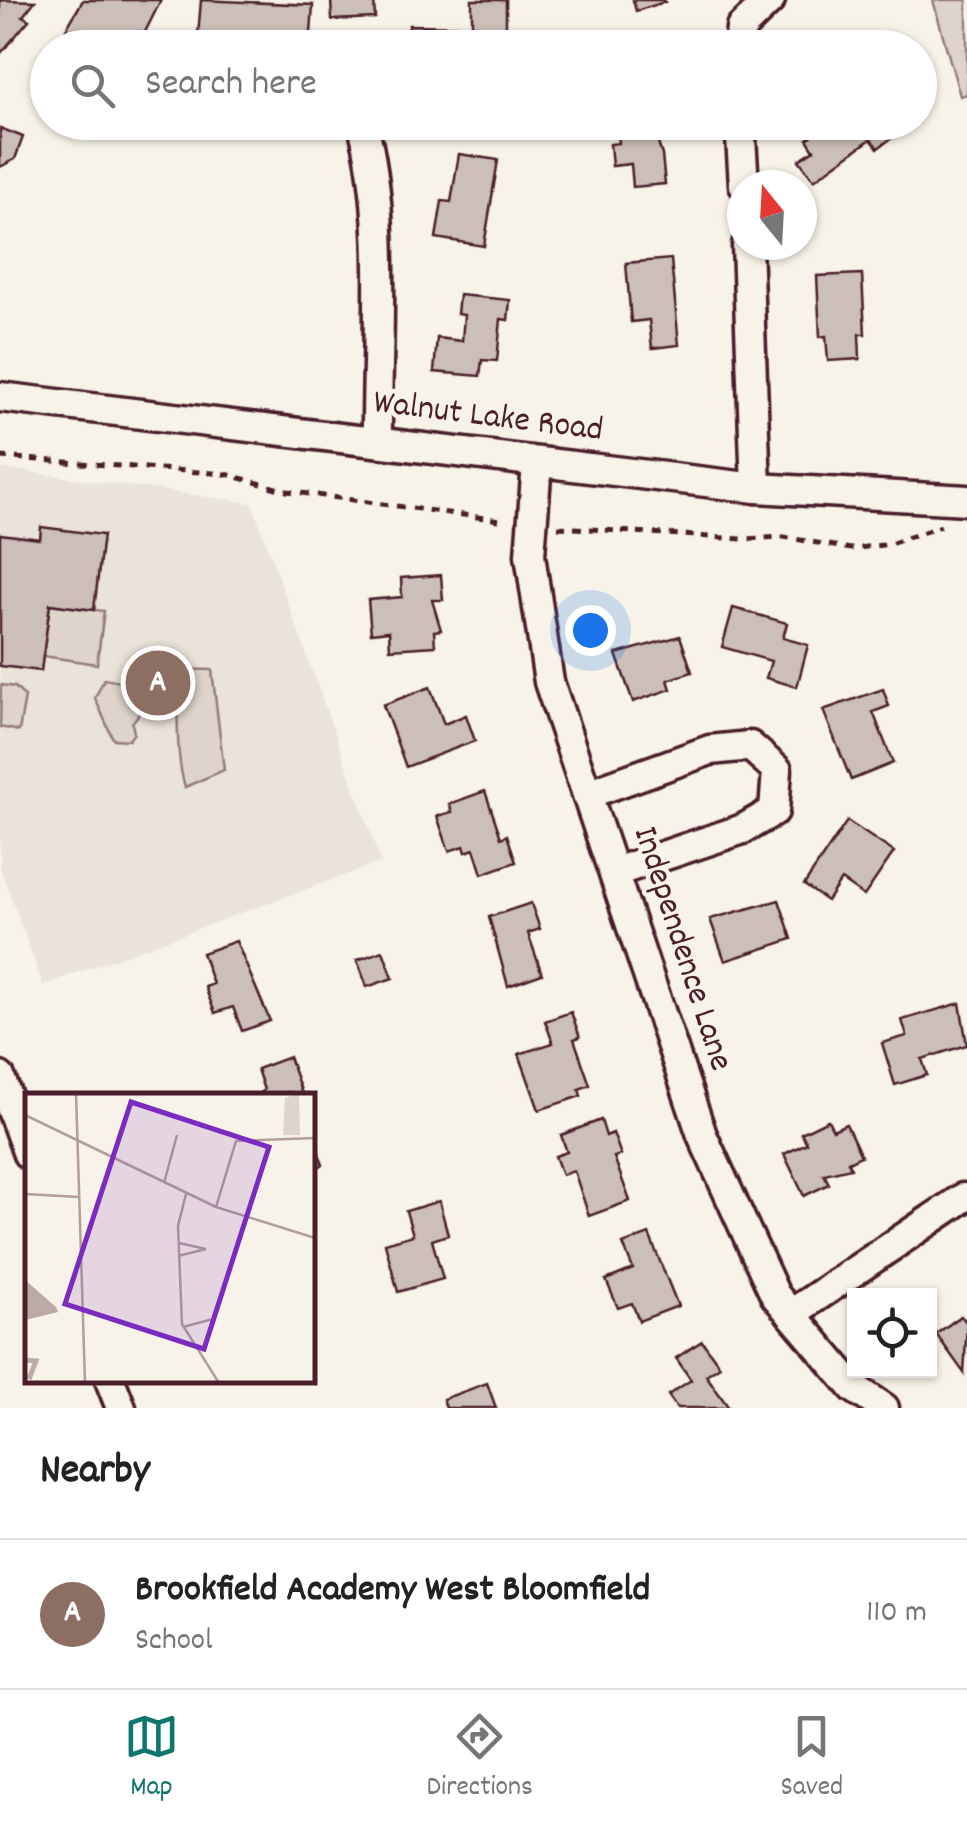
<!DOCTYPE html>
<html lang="en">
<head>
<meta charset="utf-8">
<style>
	:root { --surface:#fff; --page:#f6f6f6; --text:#222; --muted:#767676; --line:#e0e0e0; --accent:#0f766e }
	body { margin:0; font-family:Dekko,sans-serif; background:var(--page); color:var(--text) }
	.controls { position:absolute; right:30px; bottom:30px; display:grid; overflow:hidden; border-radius:0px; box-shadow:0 2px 8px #0004 }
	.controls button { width:90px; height:90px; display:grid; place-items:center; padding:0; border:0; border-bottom:2px solid var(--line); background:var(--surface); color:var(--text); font:50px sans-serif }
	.compass { position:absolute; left:727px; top:170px; width:90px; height:90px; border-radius:50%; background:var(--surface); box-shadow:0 2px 8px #0004; rotate:342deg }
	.you { position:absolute; left:590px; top:630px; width:35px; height:35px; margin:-25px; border:8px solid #fff; border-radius:50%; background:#1a73e8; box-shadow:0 0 0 15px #1a73e833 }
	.badge { display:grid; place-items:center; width:65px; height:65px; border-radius:50%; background:var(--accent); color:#fff; font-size:32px; font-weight:700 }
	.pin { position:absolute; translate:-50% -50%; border:5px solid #fff; box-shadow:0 2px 10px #0006 }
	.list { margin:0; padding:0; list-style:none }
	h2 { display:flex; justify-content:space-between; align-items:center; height:130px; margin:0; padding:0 40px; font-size:42px }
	h2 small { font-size:32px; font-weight:400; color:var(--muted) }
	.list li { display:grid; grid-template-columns:65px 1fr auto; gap:30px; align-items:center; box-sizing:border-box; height:150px; padding:0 40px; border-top:2px solid var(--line) }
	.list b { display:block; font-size:38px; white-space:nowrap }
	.list p { margin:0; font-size:32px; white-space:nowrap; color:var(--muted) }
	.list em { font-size:32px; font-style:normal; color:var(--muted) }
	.icon { flex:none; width:55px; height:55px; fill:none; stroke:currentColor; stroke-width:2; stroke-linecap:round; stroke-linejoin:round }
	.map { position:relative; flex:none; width:967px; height:1408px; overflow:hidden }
	.search { position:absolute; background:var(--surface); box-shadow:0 2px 8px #0004; left:30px; right:30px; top:30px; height:110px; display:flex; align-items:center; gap:25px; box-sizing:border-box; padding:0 35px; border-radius:55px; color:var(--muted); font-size:38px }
	.sheet { height:280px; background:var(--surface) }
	nav { display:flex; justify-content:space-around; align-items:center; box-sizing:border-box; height:140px; border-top:2px solid var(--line); background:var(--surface); font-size:28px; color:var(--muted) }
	nav a { display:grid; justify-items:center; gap:5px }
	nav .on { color:var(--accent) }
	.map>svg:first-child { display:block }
</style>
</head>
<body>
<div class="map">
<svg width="967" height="1408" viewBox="0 0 967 1408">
	<rect width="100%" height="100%" fill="#f7f3e8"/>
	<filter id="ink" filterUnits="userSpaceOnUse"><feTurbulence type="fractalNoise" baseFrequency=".01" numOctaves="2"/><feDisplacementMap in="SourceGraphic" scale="20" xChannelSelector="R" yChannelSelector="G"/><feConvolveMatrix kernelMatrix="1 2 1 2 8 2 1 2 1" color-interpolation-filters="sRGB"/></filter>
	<g filter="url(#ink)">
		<polygon fill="#eae3da" points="0,468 252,503 381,862 43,985 0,867"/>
		<g fill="#ded4cc" stroke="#947a7c" stroke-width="2.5">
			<polygon points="933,0 967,0 967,94 960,96"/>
			<polygon points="50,604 104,611 97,664 43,656"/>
			<path d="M175,669L212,670L224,770L185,787C174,751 180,709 175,669Z"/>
			<path d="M104,679C124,682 139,684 146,704L132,723L134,733L129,740L113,739L95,698Z"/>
			<polygon points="1,685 15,687 25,697 19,731 0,727"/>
		</g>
		<g fill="#ccbfb9" stroke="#4a1f2b" stroke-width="2.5">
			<polygon points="0,0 35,1 23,16 29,20 0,54"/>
			<polygon points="83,0 161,0 137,48 107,48 113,38 100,31 91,48 55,48"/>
			<polygon points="201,0 313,5 310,48 197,48"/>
			<polygon points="331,0 382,0 374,0 375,18 332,20"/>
			<polygon points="472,0 506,0 506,48 409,48 409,25 472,26"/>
			<polygon points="633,0 664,0 665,2 636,11"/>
			<polygon points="261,122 304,122 304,131 261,128"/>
			<polygon points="617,122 651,122 662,155 665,184 633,187 631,164 612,166 610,144 619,143"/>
			<polygon points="831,122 910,122 911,124 878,148 871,139 814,180 799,160 814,150 807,139"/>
			<polygon points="0,128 23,137 15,159 0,167"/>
			<polygon points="459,154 498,160 484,246 436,238 442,201 451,202"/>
			<polygon points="671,259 679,345 652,348 649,320 631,322 626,263"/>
			<polygon points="862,274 865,334 859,334 860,359 828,361 826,336 820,337 817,276"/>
			<polygon points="459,295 510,300 508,320 501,319 497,361 482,360 480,376 434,372 437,338 462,341 464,315 457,314"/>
			<polygon points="41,527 103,535 94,610 50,604 41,671 0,666 0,534 40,539"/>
			<polygon points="441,575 443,600 432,600 441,630 434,631 435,646 390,649 389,631 371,633 368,600 402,597 401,578"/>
			<polygon points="733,608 787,623 783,638 808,645 797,687 766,678 771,661 722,647"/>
			<polygon points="680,636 692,672 668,680 671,689 633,702 616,654"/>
			<polygon points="430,687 444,724 466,715 475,741 406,767 383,705"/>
			<polygon points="883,689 889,706 873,712 893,763 851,780 823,710"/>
			<polygon points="485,791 501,838 507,835 516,862 482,874 474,849 466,852 464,846 449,851 437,816 452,812 449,804"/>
			<polygon points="847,821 894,852 864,896 841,880 827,901 804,885"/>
			<polygon points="779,900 792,939 725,961 710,919"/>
			<polygon points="531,903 540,929 528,933 542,974 508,986 489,917"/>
			<polygon points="236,941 270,1021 242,1031 233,1007 215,1013 205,987 213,984 202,953"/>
			<polygon points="383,951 393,978 367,987 357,960"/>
			<polygon points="960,1003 967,1045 922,1059 927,1075 895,1085 882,1043 907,1036 902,1020"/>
			<polygon points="571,1012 580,1037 574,1039 590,1085 579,1089 581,1096 539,1110 519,1054 553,1043 545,1021"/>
			<polygon points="289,1057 303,1096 258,1096 264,1090 257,1069"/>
			<polygon points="601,1120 606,1136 613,1133 621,1155 614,1157 630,1201 589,1216 574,1171 562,1175 555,1156 567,1152 561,1135"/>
			<polygon points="828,1120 833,1130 846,1124 861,1156 848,1162 851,1168 824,1174 829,1184 804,1196 784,1154 807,1143 801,1133"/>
			<polygon points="314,1139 323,1165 312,1169 312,1140"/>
			<polygon points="439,1201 448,1235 432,1240 443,1279 398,1292 385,1243 413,1235 406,1211"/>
			<polygon points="649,1234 678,1306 639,1321 632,1303 618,1308 606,1280 633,1269 623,1244"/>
			<polygon points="961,1316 967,1323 964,1373 936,1334"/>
			<polygon points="702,1341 720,1366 706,1375 729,1408 677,1408 668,1395 691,1380 676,1358"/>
			<polygon points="487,1383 496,1408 446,1408 443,1399"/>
		</g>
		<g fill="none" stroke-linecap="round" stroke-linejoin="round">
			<g stroke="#4a1f2b" stroke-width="35">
				<g id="minor">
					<polyline points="739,48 741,28 770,0"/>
					<path d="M362,122C389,214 376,345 377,442"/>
					<polyline points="740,122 744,185"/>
					<polyline points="747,245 756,488"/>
					<polyline points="0,397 756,488 967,500"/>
					<polyline points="537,463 530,555 549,682 702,1135 775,1295 854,1388 884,1408"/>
					<polyline points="590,793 710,750 750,746 777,770 774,811 743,829 615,872"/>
					<polyline points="0,1077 28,1154"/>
					<polyline points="791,1314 963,1198"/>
					<polyline points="110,1380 121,1408"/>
				</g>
			</g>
			<g stroke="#4a1f2b" stroke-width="5" stroke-dasharray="8 8" stroke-linecap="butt">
				<polyline points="0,457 226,474 287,491 507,521"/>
				<polyline points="558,527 742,539 784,537 851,549 890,544 941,526"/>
			</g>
			<use href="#minor" stroke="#f7f3e8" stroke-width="28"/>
		</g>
	</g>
	<g text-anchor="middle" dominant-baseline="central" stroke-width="9" stroke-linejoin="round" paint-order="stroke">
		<g font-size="35" fill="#4a1f2b" stroke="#f7f3e8">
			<text transform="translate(488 418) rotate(7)">Walnut Lake Road</text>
			<text transform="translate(681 949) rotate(72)">Independence Lane</text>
		</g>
	</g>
	<g transform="translate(25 1093)">
		<rect width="290" height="290" fill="#f7f3e8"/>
		<path d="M274,0L275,42H258L260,5Z" fill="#ded4cc"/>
		<path d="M0,187L31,214L33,219L0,227Z" fill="#bcaaa7"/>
		<path fill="none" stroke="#bcaaa7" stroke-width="5" d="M0,267L11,268L4,286"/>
		<path fill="none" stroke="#b29e9c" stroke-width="2.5" d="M51,0L60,290M0,22L191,114L290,145M139,90L152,42M0,101L54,104M161,101L153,133L157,231L194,290M191,114L211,48L290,45M153,163L181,156L154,150M158,234L188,226"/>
		<path fill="#7b2cbf" fill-opacity="0.15" stroke="#7b2cbf" stroke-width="5" d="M106,9L244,54L179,256L40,211Z"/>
		<rect width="290" height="290" fill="none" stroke="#4a1f2b" stroke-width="5"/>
	</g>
</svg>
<div class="controls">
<button><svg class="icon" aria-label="locate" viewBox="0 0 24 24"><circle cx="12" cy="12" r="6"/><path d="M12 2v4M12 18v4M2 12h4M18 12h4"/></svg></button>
</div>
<svg class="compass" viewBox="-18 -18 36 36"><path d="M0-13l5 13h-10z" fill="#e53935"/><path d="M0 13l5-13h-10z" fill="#767676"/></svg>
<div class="you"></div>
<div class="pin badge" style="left:158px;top:683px;background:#8d6e63">A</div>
<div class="search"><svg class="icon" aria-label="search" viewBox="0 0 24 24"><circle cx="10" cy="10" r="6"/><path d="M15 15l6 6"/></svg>Search here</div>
</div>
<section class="sheet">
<h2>Nearby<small></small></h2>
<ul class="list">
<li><span class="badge" style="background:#8d6e63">A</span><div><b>Brookfield Academy West Bloomfield</b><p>School</p></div><em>110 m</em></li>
</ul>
</section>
<nav>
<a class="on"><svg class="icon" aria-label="map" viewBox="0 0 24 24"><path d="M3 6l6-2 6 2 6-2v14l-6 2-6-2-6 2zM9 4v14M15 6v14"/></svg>Map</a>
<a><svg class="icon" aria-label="directions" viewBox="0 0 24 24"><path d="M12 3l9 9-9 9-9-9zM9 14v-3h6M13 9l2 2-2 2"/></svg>Directions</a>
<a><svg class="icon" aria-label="saved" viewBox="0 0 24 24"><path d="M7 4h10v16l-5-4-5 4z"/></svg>Saved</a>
</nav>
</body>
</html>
